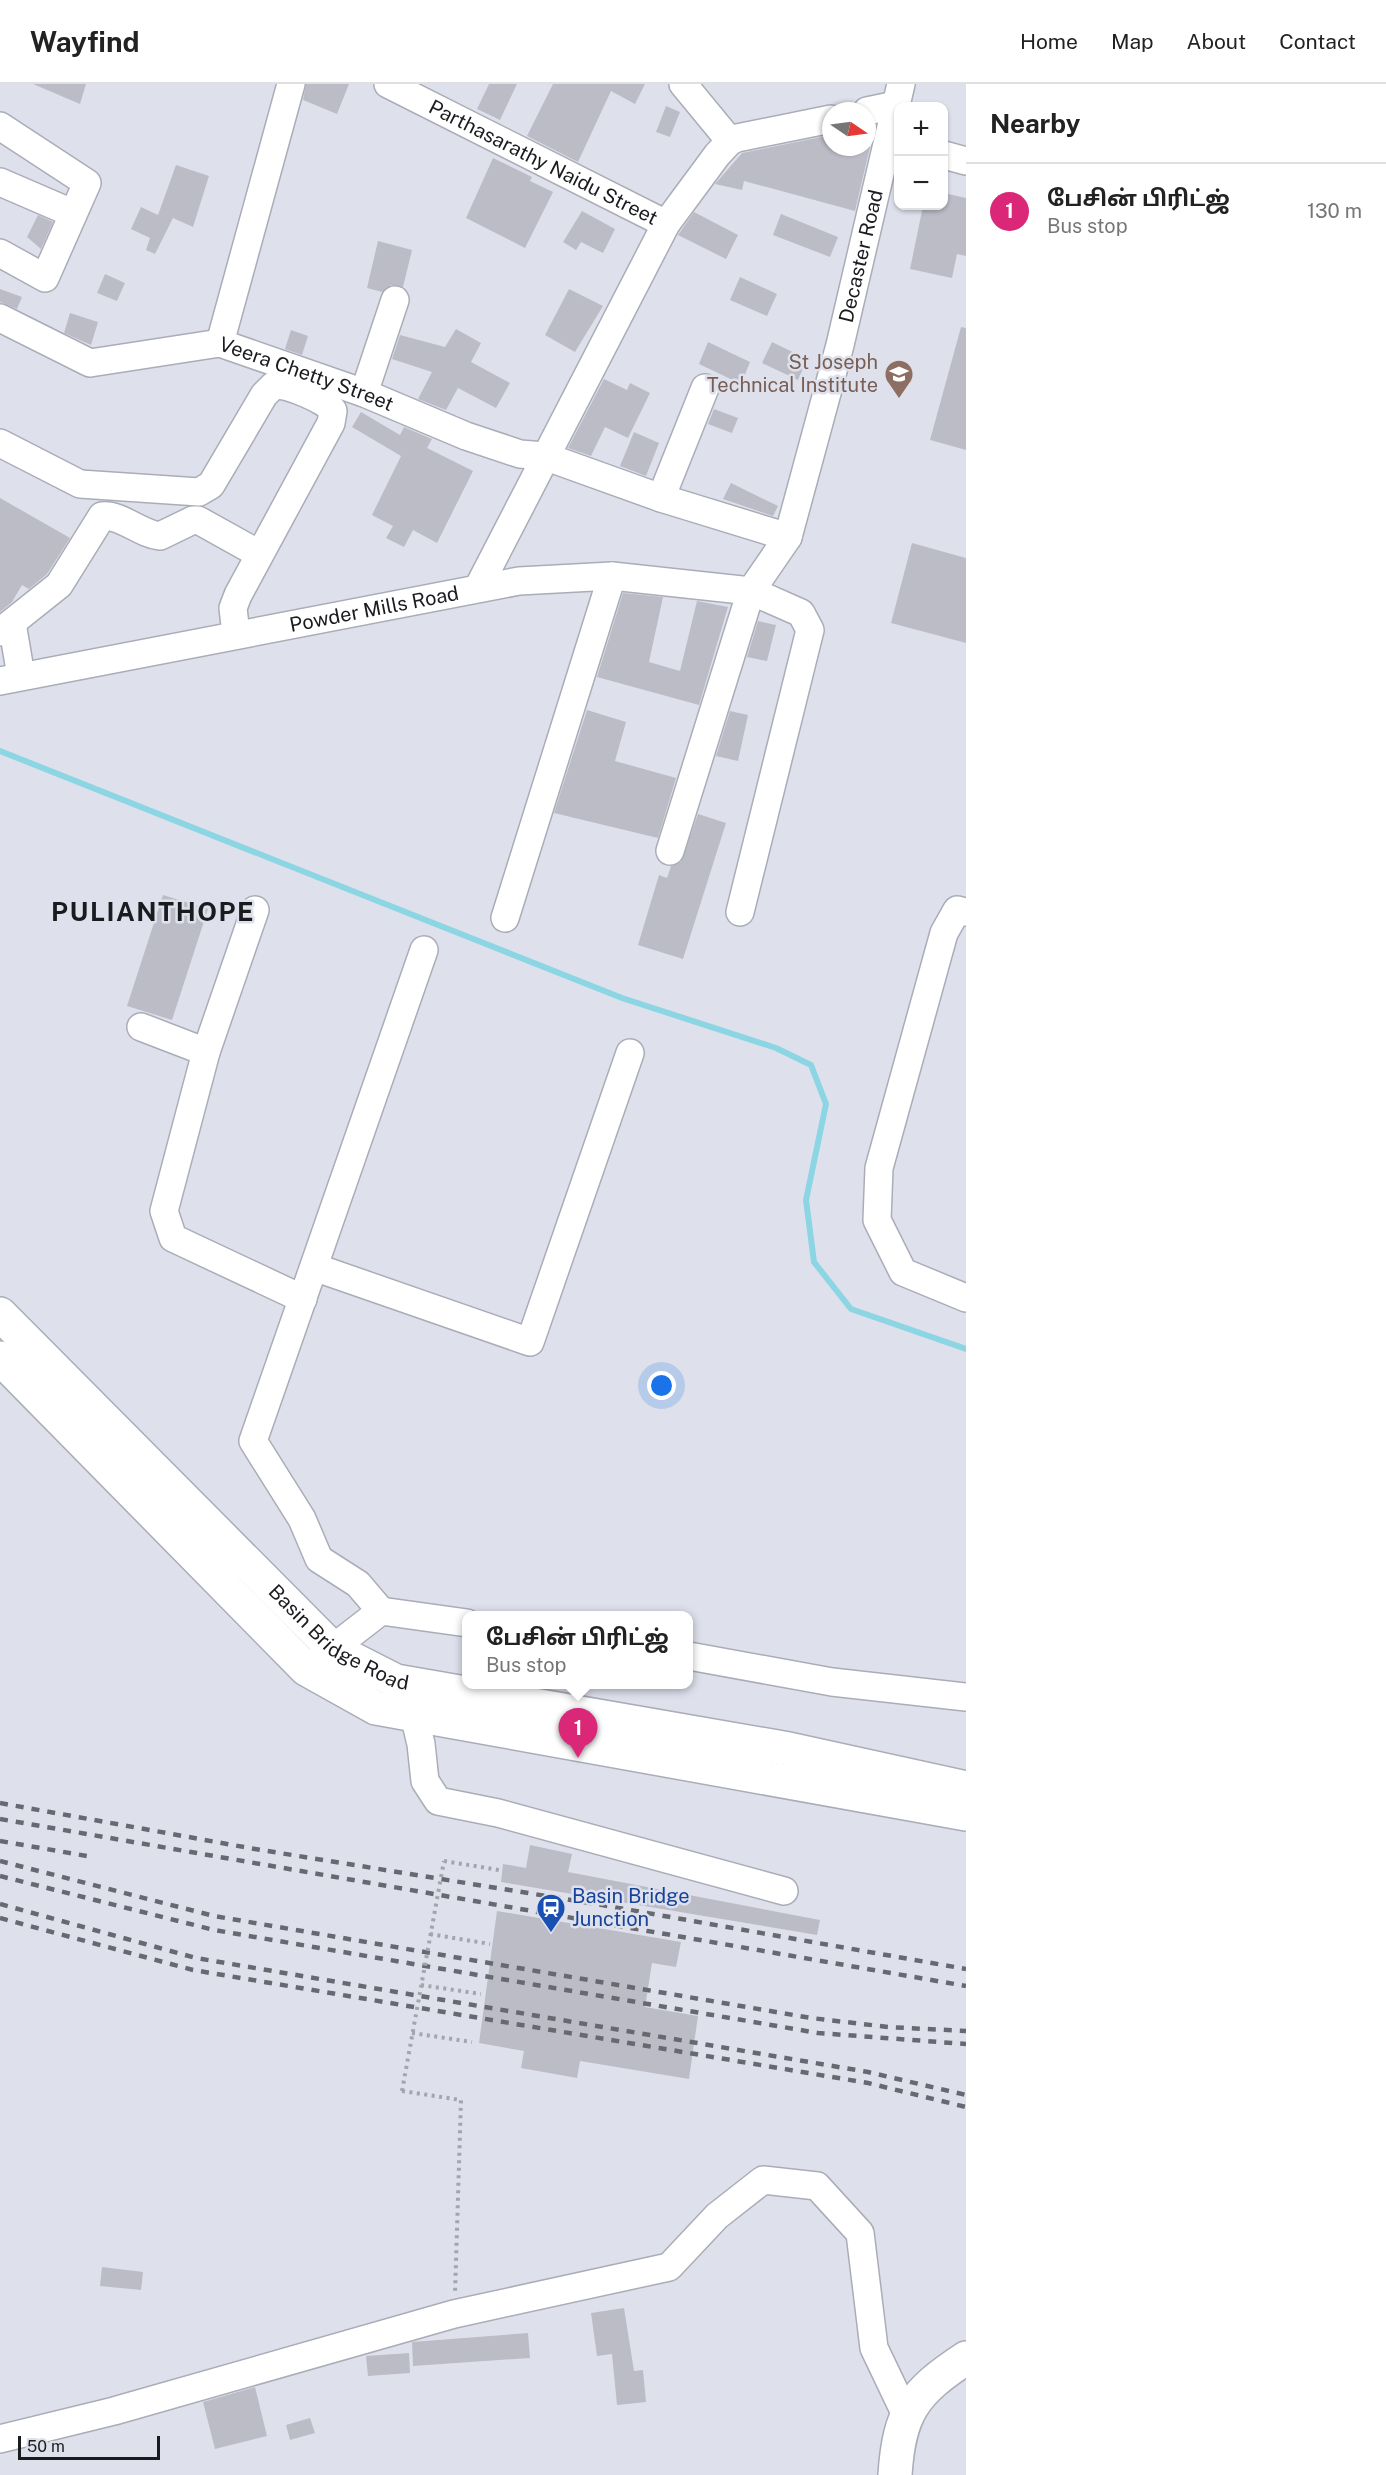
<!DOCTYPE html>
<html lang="en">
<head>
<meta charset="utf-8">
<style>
	:root { --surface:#fff; --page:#f6f6f6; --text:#222; --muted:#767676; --line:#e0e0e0; --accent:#db2777 }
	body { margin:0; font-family:"Public Sans","Noto Sans Tamil",sans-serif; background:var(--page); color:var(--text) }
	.controls { position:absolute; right:18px; top:18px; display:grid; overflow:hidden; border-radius:12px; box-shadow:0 2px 4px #0004 }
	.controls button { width:54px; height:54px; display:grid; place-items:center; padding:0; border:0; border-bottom:2px solid var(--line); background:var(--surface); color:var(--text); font:30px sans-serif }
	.compass { position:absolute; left:822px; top:18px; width:54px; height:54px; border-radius:50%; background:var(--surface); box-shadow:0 2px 4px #0004; rotate:103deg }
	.scale { position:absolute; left:18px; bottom:15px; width:142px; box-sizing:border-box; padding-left:6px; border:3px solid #1a1b1f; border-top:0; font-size:16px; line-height:21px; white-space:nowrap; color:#1a1b1f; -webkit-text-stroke:4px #dee1ec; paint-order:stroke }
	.you { position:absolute; left:662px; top:1302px; width:21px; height:21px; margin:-15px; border:4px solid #fff; border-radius:50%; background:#1a73e8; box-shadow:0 0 0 9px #1a73e833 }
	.badge { display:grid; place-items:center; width:39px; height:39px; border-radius:50%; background:var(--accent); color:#fff; font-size:20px; font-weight:700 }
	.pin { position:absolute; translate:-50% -50px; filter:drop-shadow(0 2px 3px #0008) }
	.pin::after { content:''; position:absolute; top:32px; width:21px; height:18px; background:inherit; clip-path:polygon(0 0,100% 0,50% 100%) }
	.popup { position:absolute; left:462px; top:1527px; width:231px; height:78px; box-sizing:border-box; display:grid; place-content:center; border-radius:12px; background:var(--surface); filter:drop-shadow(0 2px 4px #0005); font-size:20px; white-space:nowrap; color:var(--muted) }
	.popup b { font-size:22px; color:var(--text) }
	.popup::after { content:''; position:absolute; left:50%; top:100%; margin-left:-12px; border:12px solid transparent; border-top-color:var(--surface) }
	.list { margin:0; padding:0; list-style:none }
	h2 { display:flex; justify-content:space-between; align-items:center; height:78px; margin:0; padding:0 24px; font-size:26px }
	h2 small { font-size:20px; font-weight:400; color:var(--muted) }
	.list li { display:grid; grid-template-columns:39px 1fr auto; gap:18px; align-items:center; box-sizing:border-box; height:96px; padding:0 24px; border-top:2px solid var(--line) }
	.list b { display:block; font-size:22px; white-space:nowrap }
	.list p { margin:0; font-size:20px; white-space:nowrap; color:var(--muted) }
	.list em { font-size:20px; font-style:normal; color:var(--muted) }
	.map { position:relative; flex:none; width:966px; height:2391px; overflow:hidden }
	header { display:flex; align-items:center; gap:36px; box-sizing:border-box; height:84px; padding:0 30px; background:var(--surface); border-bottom:2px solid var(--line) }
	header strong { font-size:28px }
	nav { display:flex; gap:33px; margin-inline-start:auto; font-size:21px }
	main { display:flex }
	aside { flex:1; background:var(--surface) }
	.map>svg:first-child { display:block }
</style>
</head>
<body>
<header>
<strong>Wayfind</strong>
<nav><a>Home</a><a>Map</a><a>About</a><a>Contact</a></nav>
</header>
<main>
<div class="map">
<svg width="966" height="2391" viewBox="0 0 966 2391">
	<rect width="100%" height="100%" fill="#dee1ec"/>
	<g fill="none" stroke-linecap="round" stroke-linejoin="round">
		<polyline stroke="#8cd6e4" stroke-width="6" points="0,667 622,914 776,964 811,981 826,1020 806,1116 814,1178 851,1225 966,1265"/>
	</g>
	<g fill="#bcbcc7">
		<polygon points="33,0 86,0 80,20"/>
		<polygon points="306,0 349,0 337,30 303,16"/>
		<polygon points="489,0 517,0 500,36 477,25"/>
		<polygon points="553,0 645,0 635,20 611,7 578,78 527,52"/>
		<polygon points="666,22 680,28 670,53 656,48"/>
		<polygon points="831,51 831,63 870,63 855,127 744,97 742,106 715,100 742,69"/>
		<polygon points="493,74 532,93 530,97 553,108 525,164 466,134"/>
		<polygon points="176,81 209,92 193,143 173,134 155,170 146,166 150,154 131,145 141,123 158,131"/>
		<polygon points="944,109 966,114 966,172 957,170 952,194 910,185 923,122 944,122"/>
		<polygon points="582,127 615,145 603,169 581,158 576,166 563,158"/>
		<polygon points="694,128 738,151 726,175 678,151"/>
		<polygon points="781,130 838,153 830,173 773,151"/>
		<polygon points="38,131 53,138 41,165 27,153"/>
		<polygon points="378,157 412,166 403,203 391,201 382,208 367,204"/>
		<polygon points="105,190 125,199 117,217 97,209"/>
		<polygon points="740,193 777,210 767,232 730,216"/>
		<polygon points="0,205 22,213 17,225 0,218"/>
		<polygon points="569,205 603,222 575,268 545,251"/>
		<polygon points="70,229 98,238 91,261 64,249"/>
		<polygon points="961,243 966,244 966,366 930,356"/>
		<polygon points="456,245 481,259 471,278 510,299 496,324 458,304 446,326 418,315 432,288 392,275 400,251 445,263"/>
		<polygon points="291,246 308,252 302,271 285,265"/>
		<polygon points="708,258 750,278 741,300 699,280"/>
		<polygon points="772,258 807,275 798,296 762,279"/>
		<polygon points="604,295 627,306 630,299 650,309 628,354 605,343 591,372 568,364"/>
		<polygon points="714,325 738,334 732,349 708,340"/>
		<polygon points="361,328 400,351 404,343 432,355 427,364 473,387 437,459 413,446 404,463 386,454 393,442 372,431 401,372 352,343"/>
		<polygon points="634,348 659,359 646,392 620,382"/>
		<polygon points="731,399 778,422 773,432 723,415"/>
		<polygon points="0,414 70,454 47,490 29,505 22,501 12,518 0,528"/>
		<polygon points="912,459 966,474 966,559 891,539"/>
		<polygon points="623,509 663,513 649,578 680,587 697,517 728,523 699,621 597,593"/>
		<polygon points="758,537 776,541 767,577 747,573"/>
		<polygon points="587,626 626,638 615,677 676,694 658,754 554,729"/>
		<polygon points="730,627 748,631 738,677 716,672"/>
		<polygon points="698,730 726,739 683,875 638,861 659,791 667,794 671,782 681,778"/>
		<polygon points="163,811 208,825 172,936 127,922"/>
		<polygon points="530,1761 572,1770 568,1788 820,1836 817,1851 501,1798 503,1780 526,1784"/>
		<polygon points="497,1827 681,1858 676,1883 652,1879 645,1923 698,1932 689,1995 580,1977 577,1994 521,1984 524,1967 479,1959"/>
		<polygon points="102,2183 143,2188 141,2206 100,2202"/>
		<polygon points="624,2224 634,2287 643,2286 646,2318 617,2321 612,2270 597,2272 591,2229"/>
		<polygon points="528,2249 530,2274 413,2282 412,2258"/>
		<polygon points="409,2269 410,2289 368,2292 366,2272"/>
		<polygon points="255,2303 267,2352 215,2365 203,2318"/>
		<polygon points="310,2334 315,2349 290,2356 286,2341"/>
	</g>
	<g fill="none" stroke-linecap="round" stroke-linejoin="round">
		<g stroke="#aaadb7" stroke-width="30">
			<g id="minor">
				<path id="s1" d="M388,0L666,140"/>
				<polyline points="683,0 730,57"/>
				<polyline points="867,27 896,21"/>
				<polyline points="0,42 87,99 45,194 0,169"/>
				<polyline points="944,71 966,77"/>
				<polyline points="0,98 72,129"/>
				<path id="s2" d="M0,234L90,279L220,259L364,309L466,352L520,370L544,372L661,414L788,453"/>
				<polyline points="220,259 291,0"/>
				<polyline points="364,309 395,216"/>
				<path d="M0,359L80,400L199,408L211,401L264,311L274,301C285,299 329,317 333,327L331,339L238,511L233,524L236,550"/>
				<polyline points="661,414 705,304"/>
				<polyline points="478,504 666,140 717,71 730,57 737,54 831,35"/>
				<polyline points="12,539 21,592"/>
				<path d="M0,548L59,501L102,432C121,430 140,450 160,452L193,436H198L259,470"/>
				<path id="s3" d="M0,597L519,497L612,492L751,507L801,529L810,546L740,828"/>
				<path id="s4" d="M670,767L751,507L788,453L840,261L901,0"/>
				<polyline points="966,828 957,826 944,849 879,1084 877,1136 903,1188 966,1214"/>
				<polyline points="505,834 612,492"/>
				<polyline points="141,943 206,968 255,826"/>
				<polyline points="206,968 164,1127 173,1154 303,1215"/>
				<polyline points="314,1183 530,1258 630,969"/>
				<polyline points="381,1527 358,1500 319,1475 302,1435 253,1357 424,866"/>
				<polyline points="689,1572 832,1598 966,1613"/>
				<polyline points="319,1575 381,1527 467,1539"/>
				<polyline points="414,1631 421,1660 425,1697 438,1717 498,1729 784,1807"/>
				<polyline points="0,2355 114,2327 454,2230 669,2183 717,2132 763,2096 817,2102 860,2149 874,2264 906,2331"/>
			</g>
		</g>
		<g stroke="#aaadb7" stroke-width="36">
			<g id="major">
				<path id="s5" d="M0,1230L333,1565L396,1597L789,1665L966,1704"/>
				<polyline points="0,1274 306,1585 376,1624 966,1730"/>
				<path d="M895,2391C899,2328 914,2308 966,2274"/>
			</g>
		</g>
		<g stroke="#a3a5ae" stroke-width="4" stroke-dasharray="3 4.5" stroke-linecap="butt">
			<polyline points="444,1777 499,1786"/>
			<polyline points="430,1850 490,1860"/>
			<polyline points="421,1901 481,1910"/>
			<polyline points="412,1949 472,1958"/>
			<polyline points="402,2007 461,2016 455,2210"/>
		</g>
		<use href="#minor" stroke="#fff" stroke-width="27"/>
		<use href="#major" stroke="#fff" stroke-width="33"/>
		<g stroke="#686970" stroke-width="4.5" stroke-dasharray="8 8" stroke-linecap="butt">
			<polyline points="0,1719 255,1765 596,1820 966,1885"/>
			<polyline points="0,1735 966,1902"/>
			<polyline points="0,1757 87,1772"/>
			<polyline points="0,1777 214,1832 811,1934 888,1943 966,1947"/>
			<polyline points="0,1792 214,1846 818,1949 966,1960"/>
			<polyline points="0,1820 196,1874 868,1988 966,2011"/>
			<polyline points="0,1834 193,1886 868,1999 966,2023"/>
		</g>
		<polyline stroke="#a3a5ae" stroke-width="4" stroke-dasharray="3 4.5" stroke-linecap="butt" points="402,2007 444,1777"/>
	</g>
	<defs>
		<g id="university-pin" transform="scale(1.5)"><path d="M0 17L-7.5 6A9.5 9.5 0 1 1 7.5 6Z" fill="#8d6e63" stroke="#dee1ec"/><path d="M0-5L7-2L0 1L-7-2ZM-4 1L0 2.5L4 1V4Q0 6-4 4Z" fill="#fff"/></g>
		<g id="station-pin" transform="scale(1.5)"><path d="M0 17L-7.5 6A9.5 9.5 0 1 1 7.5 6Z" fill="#1a4fb4" stroke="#dee1ec"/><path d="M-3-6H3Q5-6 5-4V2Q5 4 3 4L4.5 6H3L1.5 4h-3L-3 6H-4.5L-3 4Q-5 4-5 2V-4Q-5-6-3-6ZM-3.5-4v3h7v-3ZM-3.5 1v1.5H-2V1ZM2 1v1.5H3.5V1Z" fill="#fff"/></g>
	</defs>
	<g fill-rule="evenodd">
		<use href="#university-pin" x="899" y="290"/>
		<use href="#station-pin" x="551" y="1824"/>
	</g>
	<g text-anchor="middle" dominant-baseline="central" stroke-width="5" stroke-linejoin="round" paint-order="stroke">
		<g font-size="20" fill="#1a1b1f" stroke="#dee1ec">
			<text stroke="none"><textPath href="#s1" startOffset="174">Parthasarathy Naidu Street</textPath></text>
			<text stroke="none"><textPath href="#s4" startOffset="628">Decaster Road</textPath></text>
			<text stroke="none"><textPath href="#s2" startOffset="324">Veera Chetty Street</textPath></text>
			<text stroke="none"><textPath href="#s3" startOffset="381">Powder Mills Road</textPath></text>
			<text stroke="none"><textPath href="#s5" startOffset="471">Basin Bridge Road</textPath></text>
		</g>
		<g font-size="20" fill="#785e54" stroke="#dee1ec" text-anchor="end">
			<text x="878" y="278">St Joseph<tspan x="878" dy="23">Technical Institute</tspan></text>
		</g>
		<g font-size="20" fill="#164399" stroke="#dee1ec" text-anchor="start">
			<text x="572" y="1812">Basin Bridge<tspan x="572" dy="23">Junction</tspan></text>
		</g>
		<g font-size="26" font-weight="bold" letter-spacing="1.5" fill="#1a1b1f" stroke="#dee1ec">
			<text x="153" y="827">PULIANTHOPE</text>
		</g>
	</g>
</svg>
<div class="controls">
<button>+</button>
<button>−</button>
</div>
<svg class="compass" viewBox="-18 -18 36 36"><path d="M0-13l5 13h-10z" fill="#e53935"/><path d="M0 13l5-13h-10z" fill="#767676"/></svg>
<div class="scale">50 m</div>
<div class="you"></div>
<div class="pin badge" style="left:578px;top:1674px">1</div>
<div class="popup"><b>பேசின் பிரிட்ஜ்</b>Bus stop</div>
</div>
<aside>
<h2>Nearby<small></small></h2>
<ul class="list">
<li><span class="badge">1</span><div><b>பேசின் பிரிட்ஜ்</b><p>Bus stop</p></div><em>130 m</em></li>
</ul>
</aside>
</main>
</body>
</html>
